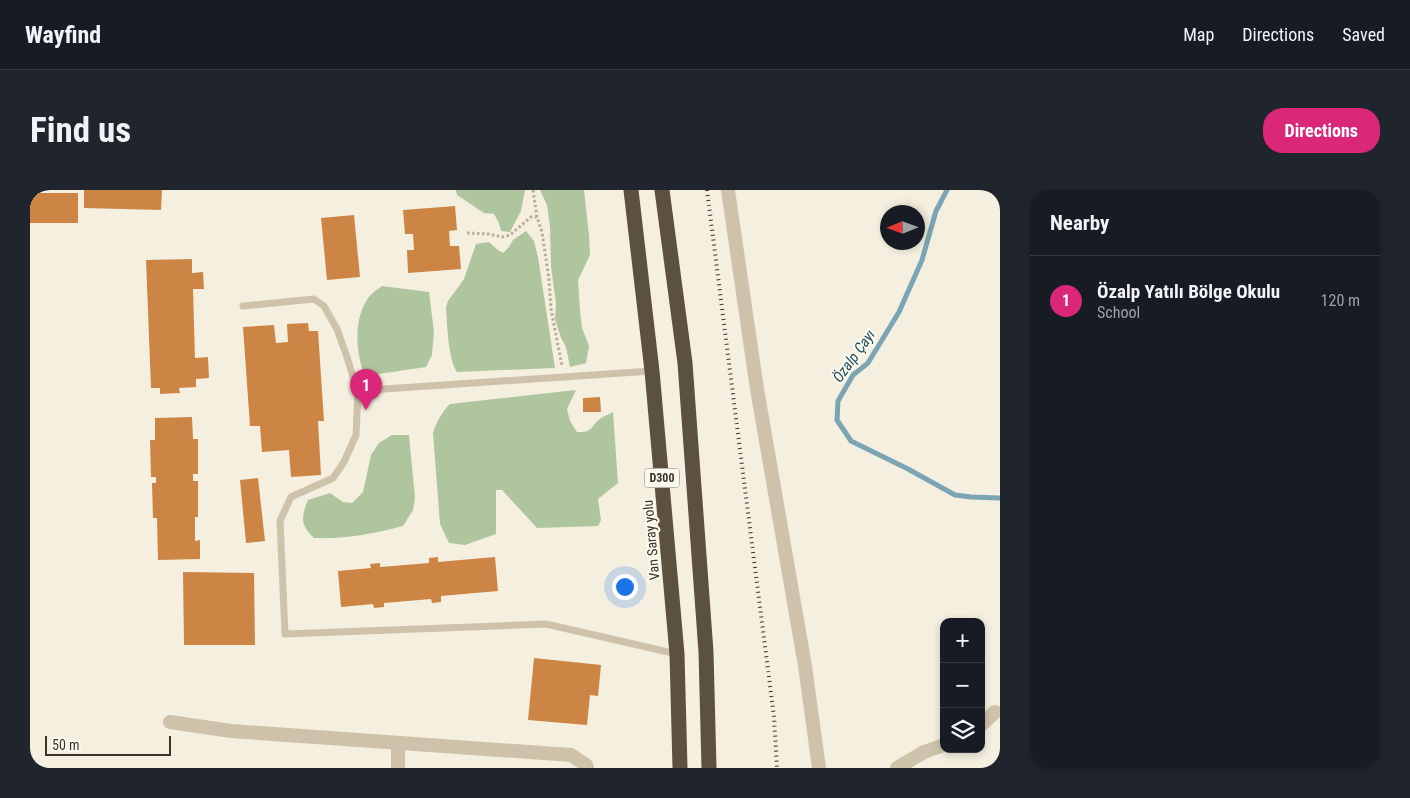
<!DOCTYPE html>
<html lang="en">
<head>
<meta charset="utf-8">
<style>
	:root { --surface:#171b24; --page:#20242c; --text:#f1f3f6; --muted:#9ea1a6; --line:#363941; --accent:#db2777 }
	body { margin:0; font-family:"Roboto Condensed",sans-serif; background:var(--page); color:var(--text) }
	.controls { position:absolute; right:15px; bottom:15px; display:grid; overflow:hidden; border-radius:10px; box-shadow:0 2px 8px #0003 }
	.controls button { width:45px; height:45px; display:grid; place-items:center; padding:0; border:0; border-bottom:1px solid var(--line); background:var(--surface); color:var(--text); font:25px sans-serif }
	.compass { position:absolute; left:850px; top:15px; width:45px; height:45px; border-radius:50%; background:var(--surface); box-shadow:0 2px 8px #0003; rotate:269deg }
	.scale { position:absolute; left:15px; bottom:12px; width:126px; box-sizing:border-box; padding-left:5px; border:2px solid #3b332a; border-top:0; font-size:14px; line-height:18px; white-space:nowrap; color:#3b332a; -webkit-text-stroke:4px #fbf8ed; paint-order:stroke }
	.you { position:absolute; left:594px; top:396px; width:18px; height:18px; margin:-12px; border:4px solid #fff; border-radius:50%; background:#1a73e8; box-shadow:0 0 0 8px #1a73e833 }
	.badge { display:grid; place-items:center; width:32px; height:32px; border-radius:50%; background:var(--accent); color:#fff; font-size:16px; font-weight:700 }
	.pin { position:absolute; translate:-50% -41px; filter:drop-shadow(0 1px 2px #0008) }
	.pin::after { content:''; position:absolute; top:26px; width:18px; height:15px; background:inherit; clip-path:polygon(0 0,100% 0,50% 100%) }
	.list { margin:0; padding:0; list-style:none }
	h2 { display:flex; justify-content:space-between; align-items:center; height:65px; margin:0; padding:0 20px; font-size:21px }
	h2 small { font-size:16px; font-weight:400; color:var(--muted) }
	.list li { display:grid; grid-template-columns:32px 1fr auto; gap:15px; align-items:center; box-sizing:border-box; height:90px; padding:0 20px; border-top:1px solid var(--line) }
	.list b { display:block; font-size:19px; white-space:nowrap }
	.list p { margin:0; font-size:16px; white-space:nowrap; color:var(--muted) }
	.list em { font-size:16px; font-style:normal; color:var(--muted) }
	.icon { flex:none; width:28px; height:28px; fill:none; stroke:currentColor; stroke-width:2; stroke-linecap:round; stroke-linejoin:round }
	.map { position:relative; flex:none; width:970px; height:578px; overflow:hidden; border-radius:20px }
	header { display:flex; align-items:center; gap:30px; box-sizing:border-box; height:70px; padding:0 25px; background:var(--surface); border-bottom:1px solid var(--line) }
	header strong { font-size:24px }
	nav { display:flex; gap:28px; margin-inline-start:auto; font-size:18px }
	.intro { display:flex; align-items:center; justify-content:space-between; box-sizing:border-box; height:120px; padding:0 30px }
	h1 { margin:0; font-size:35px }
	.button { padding:12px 22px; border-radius:20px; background:var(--accent); color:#fff; font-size:18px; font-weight:700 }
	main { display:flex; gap:30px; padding:0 30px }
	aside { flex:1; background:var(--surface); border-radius:20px; box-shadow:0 2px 8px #0003 }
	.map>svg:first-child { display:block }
</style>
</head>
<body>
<header>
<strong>Wayfind</strong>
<nav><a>Map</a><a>Directions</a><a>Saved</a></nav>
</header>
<div class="intro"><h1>Find us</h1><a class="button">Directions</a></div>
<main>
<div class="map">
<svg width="970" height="578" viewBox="0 0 970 578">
	<rect width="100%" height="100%" fill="#f5efe0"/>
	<g fill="#afc59e">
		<polygon points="426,0 495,0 491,21 480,42 471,41 469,33 464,24 454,23 427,5"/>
		<polygon points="510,0 554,0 559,45 560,65 548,90 550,121 552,138 559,156 556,173 540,177 536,157 531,148 525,129 526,113 521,77 520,37 517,15"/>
		<path d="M496,41L504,51L508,67L525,178L427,182C418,169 417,133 416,117L418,111L434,89L446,54L459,52L468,60L473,63L479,57L483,50Z"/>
		<path d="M352,96L399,102L404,142L402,165L396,177L335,186C326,164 323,131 337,110C340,104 347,100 352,96Z"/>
		<path d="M546,200L537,219L540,231L547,242C564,243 560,236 571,228C575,226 579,224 583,222L588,293L568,309L571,330L568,336L507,338L472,300H466V344L435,355L419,353L410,334L403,243C407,231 411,223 420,214Z"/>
		<path d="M362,245H379L385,308L383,320L373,336C344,344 315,349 284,348C270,335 271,327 278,310L300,303L313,312L322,313L333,302L341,265L349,253Z"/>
	</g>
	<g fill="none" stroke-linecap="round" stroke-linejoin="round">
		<polyline stroke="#7ca5b4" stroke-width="5" points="917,0 906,21 892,70 869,122 838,173 823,185 808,211 807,230 821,251 878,279 925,305 941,307 970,308"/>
	</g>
	<g fill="#cd8545">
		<polygon points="54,0 132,0 131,20 54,18"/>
		<rect x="0" y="3" width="48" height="30"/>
		<polygon points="425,16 427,40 419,41 420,56 429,56 431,79 378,83 377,60 384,60 383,44 375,44 373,20"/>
		<polygon points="324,25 330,87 297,90 291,28"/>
		<polygon points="162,69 162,83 173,82 174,99 163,99 165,168 178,167 179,188 166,189 166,197 149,198 150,203 130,204 130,198 121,198 116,70"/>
		<polygon points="278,133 279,141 288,141 294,231 288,231 291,285 261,287 259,260 232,262 230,236 220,236 213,137 244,135 246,153 258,152 257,134"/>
		<polygon points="570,207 571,222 553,222 553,208"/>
		<polygon points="162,227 163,249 168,249 168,284 163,284 163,291 168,291 168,327 165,327 165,351 170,350 170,369 128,370 127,328 123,328 122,293 126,293 126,287 121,287 120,250 125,250 125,228"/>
		<polygon points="228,288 235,351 216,353 210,290"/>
		<polygon points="408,367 408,372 465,367 468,401 411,406 411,412 402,413 401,409 354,413 354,417 344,418 343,414 311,417 308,381 341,378 340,374 350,373 350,377 399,373 399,368"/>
		<polygon points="153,382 224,383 225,455 154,455"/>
		<polygon points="504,468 571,475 568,506 560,505 557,535 498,530"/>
	</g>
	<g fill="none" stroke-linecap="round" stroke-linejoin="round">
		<g stroke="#baad94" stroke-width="3" stroke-dasharray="2.5 2.5" stroke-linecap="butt">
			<polyline points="503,0 507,27 512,42 519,89 521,119 532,176"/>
			<polyline points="437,43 459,44 472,47 480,45 501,27 507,27"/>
		</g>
		<g stroke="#cec3aa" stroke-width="7">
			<polyline points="213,116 284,109 294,116 307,139 317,167 328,203"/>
			<polyline points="622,181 354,199 328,203 326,245 314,272 303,288 261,307 250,331 255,444 516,434 647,464"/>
		</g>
		<g stroke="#cec3aa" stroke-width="14">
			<polyline points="698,0 727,199 775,476 789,578"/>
			<polyline points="140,532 201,541 541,565 556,575 557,578"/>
			<polyline points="951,535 965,522"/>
			<polyline points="368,578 368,553"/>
			<polyline points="867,578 894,562 914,555"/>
		</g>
		<g stroke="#5c5041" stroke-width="15">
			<polyline points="601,0 622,181 647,464 650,578"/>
			<polyline points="632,0 655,173 676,462 679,578"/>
		</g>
		<polyline stroke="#3b332a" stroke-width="4" stroke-dasharray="1 4" stroke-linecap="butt" points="677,0 744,527 747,578"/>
	</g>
	<g text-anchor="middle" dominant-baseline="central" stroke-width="4.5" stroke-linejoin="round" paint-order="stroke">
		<rect fill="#fbf8ed" stroke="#756e64" stroke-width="1" x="614.5" y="278.5" width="35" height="19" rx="4"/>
		<g font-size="12" font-weight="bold" fill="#3b332a">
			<text x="632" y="288">D300</text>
		</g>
		<g font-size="14" fill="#3b332a" stroke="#fbf8ed">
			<text transform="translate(621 350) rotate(-95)">Van Saray yolu</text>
		</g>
		<g font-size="15" font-style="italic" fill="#1c4c60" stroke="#fbf8ed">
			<text transform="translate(824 166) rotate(-54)">Özalp Çayı</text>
		</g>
	</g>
</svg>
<div class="controls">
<button>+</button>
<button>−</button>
<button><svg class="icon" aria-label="layers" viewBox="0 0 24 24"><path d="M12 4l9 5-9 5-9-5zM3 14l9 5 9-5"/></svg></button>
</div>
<svg class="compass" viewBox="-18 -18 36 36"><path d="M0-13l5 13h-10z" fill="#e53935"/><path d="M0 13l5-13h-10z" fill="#9ea1a6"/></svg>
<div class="scale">50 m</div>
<div class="you"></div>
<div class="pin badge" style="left:336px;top:220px">1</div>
</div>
<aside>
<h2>Nearby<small></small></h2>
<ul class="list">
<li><span class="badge">1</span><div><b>Özalp Yatılı Bölge Okulu</b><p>School</p></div><em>120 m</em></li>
</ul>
</aside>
</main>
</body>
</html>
